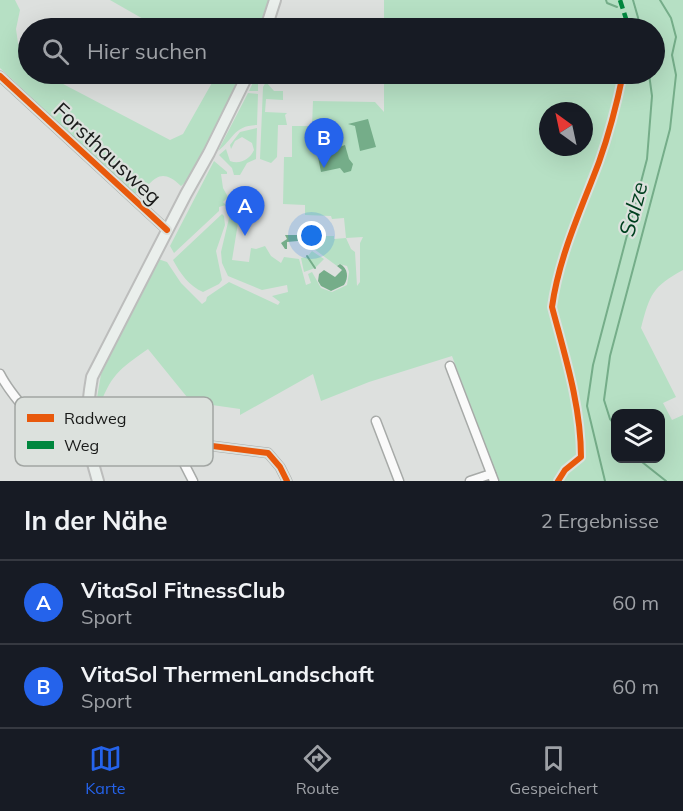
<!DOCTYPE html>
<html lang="de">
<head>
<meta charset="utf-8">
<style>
	:root { --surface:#171b24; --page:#242831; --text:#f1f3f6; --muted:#9ea1a6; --line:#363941; --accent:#2563eb }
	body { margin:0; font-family:Mulish,sans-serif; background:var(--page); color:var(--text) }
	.controls { position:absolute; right:18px; bottom:18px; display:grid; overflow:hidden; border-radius:12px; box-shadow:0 6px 24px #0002 }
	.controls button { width:54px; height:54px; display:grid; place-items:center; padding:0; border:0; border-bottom:2px solid var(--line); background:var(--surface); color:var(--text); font:30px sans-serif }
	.compass { position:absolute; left:539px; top:102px; width:54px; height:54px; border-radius:50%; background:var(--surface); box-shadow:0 6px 24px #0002; rotate:327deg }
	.you { position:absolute; left:312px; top:236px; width:21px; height:21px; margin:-15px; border:4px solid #fff; border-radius:50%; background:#1a73e8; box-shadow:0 0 0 9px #1a73e833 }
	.badge { display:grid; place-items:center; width:39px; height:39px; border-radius:50%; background:var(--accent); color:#fff; font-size:20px; font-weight:700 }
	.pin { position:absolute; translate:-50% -50px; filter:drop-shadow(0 2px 3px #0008) }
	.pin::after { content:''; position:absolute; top:32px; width:21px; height:18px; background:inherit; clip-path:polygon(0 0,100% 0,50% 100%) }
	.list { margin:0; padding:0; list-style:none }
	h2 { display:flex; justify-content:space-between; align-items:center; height:78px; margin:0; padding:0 24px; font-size:26px }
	h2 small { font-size:20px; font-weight:400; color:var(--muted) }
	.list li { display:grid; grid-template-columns:39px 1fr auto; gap:18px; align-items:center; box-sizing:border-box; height:84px; padding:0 24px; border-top:2px solid var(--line) }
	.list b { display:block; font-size:22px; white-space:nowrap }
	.list p { margin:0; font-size:20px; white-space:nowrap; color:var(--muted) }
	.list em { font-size:20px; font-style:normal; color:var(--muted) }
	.icon { flex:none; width:33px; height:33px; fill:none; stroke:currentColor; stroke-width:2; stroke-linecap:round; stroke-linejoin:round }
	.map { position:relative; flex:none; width:683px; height:481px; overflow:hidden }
	.search { position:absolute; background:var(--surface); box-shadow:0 6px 24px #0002; left:18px; right:18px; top:18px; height:66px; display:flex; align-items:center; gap:15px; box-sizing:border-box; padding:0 21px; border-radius:33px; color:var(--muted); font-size:22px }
	.sheet { height:246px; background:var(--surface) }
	nav { display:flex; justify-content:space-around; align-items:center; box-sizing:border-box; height:84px; border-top:2px solid var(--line); background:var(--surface); font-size:16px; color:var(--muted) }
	nav a { display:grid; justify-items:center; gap:3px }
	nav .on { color:var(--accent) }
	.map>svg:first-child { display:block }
</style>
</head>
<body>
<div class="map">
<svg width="683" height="481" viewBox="0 0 683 481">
	<rect width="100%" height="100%" fill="#dde0de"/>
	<g fill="#b6e0c4" fill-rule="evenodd">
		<path d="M0,0H15L20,10L16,29L18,43L24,58L28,62V74H44L170,140L183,134L217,74H241L221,121L188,180L181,186C156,162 153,188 134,194L0,68Z"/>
		<polygon points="110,0 269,0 261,28 159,28"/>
		<path d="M384,0H683V270C652,287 650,294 641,328L676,397L663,403L672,420L683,415V481H499L452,356L369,382L321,401L313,374L240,415V409L191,402L148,349C118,370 111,375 98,410H95L101,374L158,259L167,262L181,283L202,304L206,301L207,297L229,282L278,305L280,302L272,296L288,292L287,285L262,290L228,276L222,263L221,252L230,214L233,215L235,212L233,210L242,203L251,207L250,212L240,211L232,260L249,262L251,248L256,249L265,246L271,256L281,263L284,257L299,259L306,285L311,283L308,274L312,272L321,288L332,292L347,285L349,272L347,266L339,264L337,266L314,249L318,236H334V239L346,238L344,218L332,219L331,216L305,215V205L283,204L284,157H292V126H312L313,101L375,102L384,112V74H654V28H384ZM548,111H584V147H548ZM363,237L360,243V282L357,286L355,252L351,249L346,238ZM616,413H660V458H616Z"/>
		<polygon points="257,74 268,74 258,84 258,91 249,91"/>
		<polygon points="266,82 274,91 283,91 283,100 266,99 265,112 287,113 285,115 287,125 278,125 277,157 271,163 260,159 263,87"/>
		<path d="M248,93L258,94L257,125C233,126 234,139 218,151Z"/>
		<path d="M257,128L256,159L247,163L240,175H234L232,168L219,155L226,149L230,161C240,165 250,159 254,150L252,143L242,137L235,141L231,149L230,145L240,132Z"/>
		<polygon points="214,161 227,172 227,174 221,174 223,188 228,197 223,202 226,205 219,207 219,211 174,253 170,246"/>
		<path d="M222,214L224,216L225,225L216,251L222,280L219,284L203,292C189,286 180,273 173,260Z"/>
		<polygon points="312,251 324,259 315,268 304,272 301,258 307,257"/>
	</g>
	<g fill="#75ad89">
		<polygon points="368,119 376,147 360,151 355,126 348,124"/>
		<polygon points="345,145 349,159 353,164 351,171 344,173 340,168 321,172 318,157 319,154"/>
		<polygon points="285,235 301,235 298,241 287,242 287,249 285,249 281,243 287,239"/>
		<path d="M340,264C348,268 349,278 344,285L331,291L321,286L318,281L319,274L324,270L335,277L342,270L337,266Z"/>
	</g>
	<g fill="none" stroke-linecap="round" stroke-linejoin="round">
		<g stroke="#75ad89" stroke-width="2">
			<polyline points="606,0 607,3 617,7"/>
			<polyline points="633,0 641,28"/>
			<polyline points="307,256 315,268"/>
			<polyline points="616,426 610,419 604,400 610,356 670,129 676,75 672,55 676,37 671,18 660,0"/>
			<polyline points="637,458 666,481"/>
			<polyline points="605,481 587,406 593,365 647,159 652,96 649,74"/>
		</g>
		<g stroke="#a7aaa8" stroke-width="11">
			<g id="minor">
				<polyline points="0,76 167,230"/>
				<polyline points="450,366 494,481"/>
				<path d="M0,374C9,392 46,437 64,445C71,448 81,445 88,445"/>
				<polyline points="376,421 399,481"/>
				<polyline points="86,430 268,453 280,467 287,481"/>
				<polyline points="172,440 193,481"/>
				<polyline points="470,481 491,474"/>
			</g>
		</g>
		<g stroke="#bcbdbc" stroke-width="14">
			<g id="major">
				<polyline points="266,28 275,0"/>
				<path d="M98,481C86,443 85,417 92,377L186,194L209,153L248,74"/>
			</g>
		</g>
		<use href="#minor" stroke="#fafafa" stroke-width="8"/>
		<use href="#major" stroke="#eaefec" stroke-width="10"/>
		<polyline stroke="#00873e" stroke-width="4.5" stroke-dasharray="9 4.5" stroke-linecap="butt" points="620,0 629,28"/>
		<g stroke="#dce1dd" stroke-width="10">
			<g id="cycleway">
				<polyline points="0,76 167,230"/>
				<polyline points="86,430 268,453 280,467 287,481"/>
				<path d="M558,481L565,470L581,457C581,406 565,356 552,307C559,256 581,210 599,162C609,134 617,103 623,74"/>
			</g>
		</g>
		<use href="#cycleway" stroke="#e8590c" stroke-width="6"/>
	</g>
	<g text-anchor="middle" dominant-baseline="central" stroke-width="4.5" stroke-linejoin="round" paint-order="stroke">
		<g font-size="21" fill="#181918" stroke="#dce1dd">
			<text transform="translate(108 153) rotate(43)">Forsthausweg</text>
		</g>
		<g font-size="22" font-style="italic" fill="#00401f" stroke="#dce1dd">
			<text transform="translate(633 209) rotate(-75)">Salze</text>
		</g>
	</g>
	<rect x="15" y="397" width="198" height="69" rx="9" fill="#dce1dd" stroke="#a1a5a2" stroke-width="1.5"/>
	<rect x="27" y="414" width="27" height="8" fill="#e8590c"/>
	<rect x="27" y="441" width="27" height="8" fill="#00873e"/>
	<g font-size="16" fill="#181918">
		<text x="64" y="424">Radweg</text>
		<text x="64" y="451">Weg</text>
	</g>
</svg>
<div class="controls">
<button><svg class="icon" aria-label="layers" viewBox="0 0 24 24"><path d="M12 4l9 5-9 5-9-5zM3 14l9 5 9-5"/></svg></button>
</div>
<svg class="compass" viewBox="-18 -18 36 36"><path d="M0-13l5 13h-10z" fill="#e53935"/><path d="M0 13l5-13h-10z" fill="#9ea1a6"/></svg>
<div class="you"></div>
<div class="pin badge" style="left:245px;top:236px">A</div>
<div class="pin badge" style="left:324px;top:168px">B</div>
<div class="search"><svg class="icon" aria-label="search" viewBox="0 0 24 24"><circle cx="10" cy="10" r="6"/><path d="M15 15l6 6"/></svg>Hier suchen</div>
</div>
<section class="sheet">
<h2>In der Nähe<small>2 Ergebnisse</small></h2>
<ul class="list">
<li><span class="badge">A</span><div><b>VitaSol FitnessClub</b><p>Sport</p></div><em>60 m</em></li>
<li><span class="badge">B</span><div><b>VitaSol ThermenLandschaft</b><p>Sport</p></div><em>60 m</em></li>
</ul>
</section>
<nav>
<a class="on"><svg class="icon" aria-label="map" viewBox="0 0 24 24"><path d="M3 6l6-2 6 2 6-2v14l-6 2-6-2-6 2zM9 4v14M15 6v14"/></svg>Karte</a>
<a><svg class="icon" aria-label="directions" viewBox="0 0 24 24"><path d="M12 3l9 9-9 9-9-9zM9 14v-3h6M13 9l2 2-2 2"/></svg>Route</a>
<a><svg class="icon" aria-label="saved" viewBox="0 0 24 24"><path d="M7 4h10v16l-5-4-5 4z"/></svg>Gespeichert</a>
</nav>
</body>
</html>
